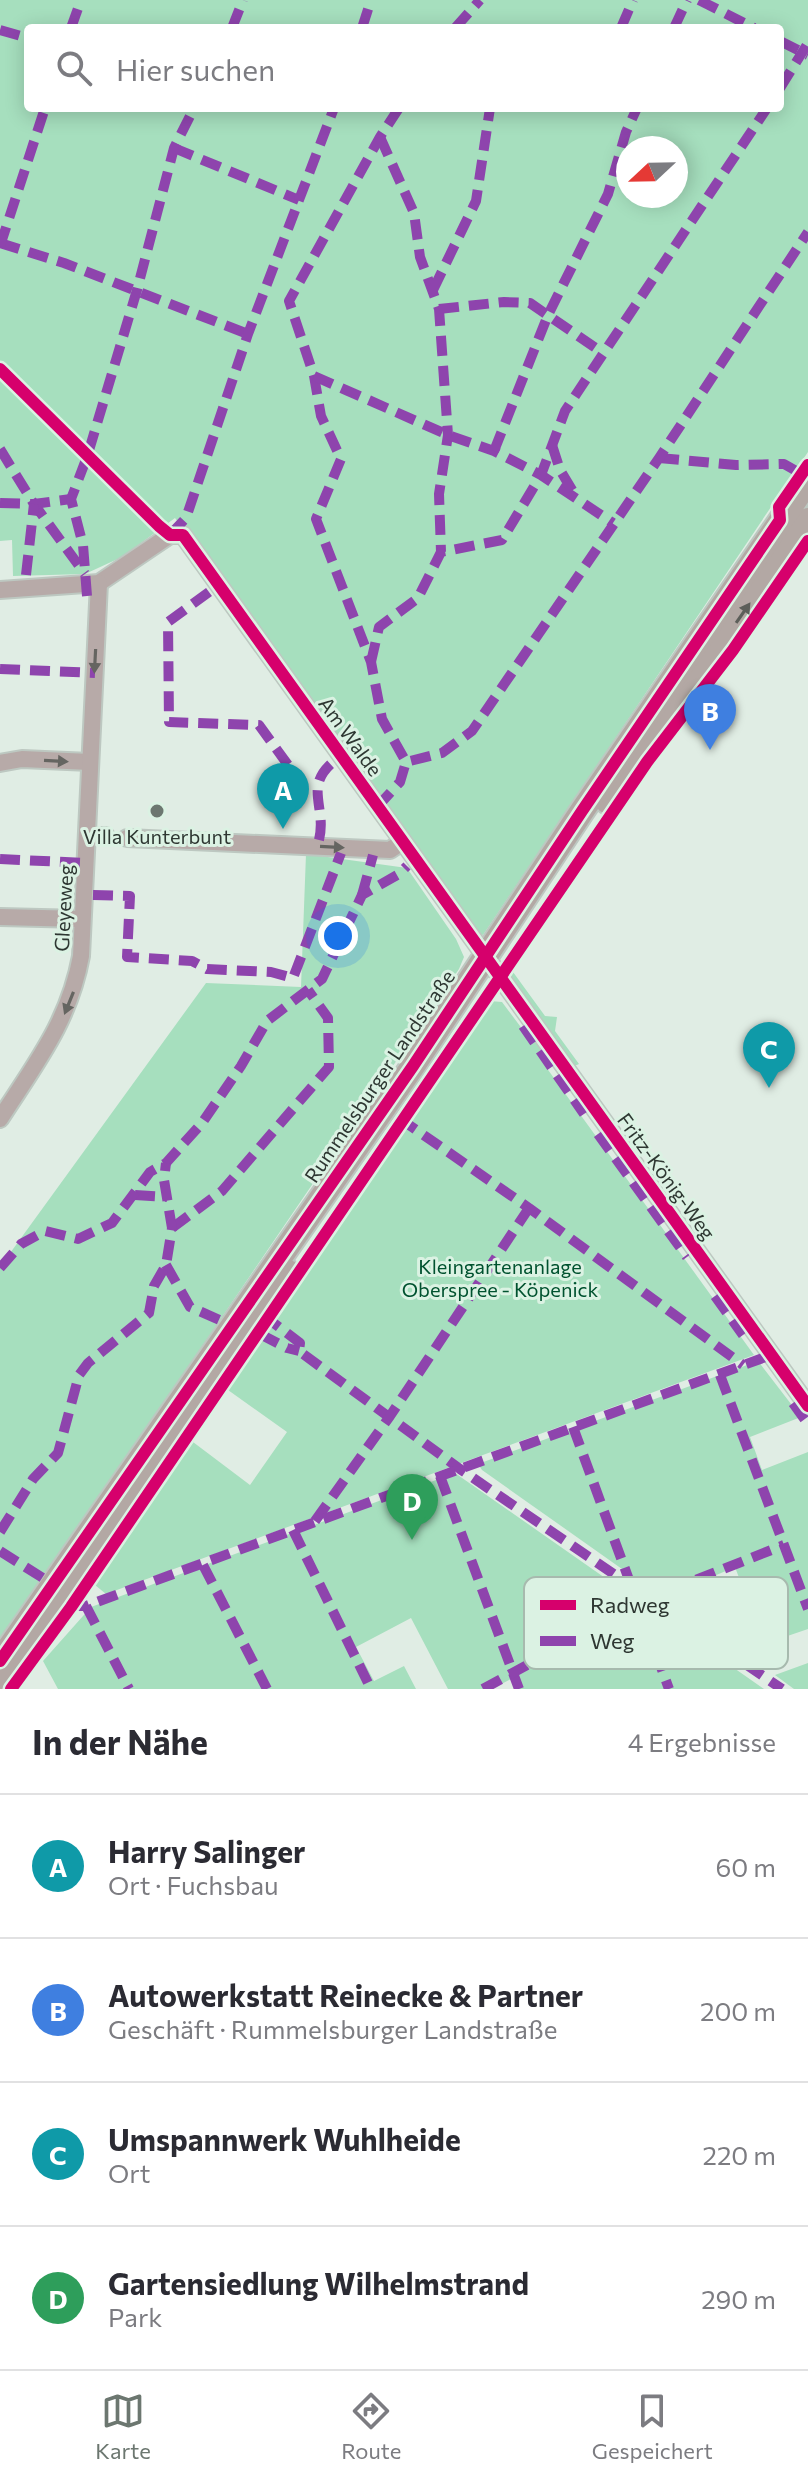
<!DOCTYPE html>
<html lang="de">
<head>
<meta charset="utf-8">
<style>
	:root { --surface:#fff; --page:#f2f2f3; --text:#2b2b33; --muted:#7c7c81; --line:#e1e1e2; --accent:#6c7770 }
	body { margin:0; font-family:Commissioner,sans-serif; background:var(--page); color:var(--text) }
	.compass { position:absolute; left:616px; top:136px; width:72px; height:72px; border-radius:50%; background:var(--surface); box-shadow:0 4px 20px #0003; rotate:248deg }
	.you { position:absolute; left:338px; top:936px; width:28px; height:28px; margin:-20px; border:6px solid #fff; border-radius:50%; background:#1a73e8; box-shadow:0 0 0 12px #1a73e833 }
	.badge { display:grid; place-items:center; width:52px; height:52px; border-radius:50%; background:var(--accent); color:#fff; font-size:26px; font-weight:700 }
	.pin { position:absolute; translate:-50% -66px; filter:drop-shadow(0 2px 4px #0008) }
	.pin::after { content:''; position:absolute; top:42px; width:28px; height:24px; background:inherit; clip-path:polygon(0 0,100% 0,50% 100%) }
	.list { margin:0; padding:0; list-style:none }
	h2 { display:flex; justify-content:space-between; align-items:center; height:104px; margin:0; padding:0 32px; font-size:34px }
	h2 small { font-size:26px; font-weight:400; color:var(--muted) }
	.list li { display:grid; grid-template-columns:52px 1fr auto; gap:24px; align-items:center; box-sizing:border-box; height:144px; padding:0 32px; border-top:2px solid var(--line) }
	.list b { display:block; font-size:30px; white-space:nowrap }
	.list p { margin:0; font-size:26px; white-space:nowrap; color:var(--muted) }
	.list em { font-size:26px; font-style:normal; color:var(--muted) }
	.icon { flex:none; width:44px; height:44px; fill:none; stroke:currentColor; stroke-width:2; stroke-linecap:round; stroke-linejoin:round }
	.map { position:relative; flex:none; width:808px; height:1689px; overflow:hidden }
	.search { position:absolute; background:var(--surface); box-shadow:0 4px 20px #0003; left:24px; right:24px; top:24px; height:88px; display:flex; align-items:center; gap:20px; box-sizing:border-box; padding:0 28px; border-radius:8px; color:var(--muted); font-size:30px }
	.sheet { height:680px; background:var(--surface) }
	nav { display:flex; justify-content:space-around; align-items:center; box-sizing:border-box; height:112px; border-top:2px solid var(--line); background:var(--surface); font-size:22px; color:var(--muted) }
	nav a { display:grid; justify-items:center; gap:4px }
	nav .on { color:var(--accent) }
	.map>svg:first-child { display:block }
</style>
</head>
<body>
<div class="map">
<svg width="808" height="1689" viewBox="0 0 808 1689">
	<rect width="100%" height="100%" fill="#e0ede4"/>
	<g fill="#a6dfbe" fill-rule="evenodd">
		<path d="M0,0H808V452L483,935L476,933L175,518L122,557L85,574L13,576L12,540L0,541ZM28,28H780V108H28ZM628,148H676V196H628Z"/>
		<polygon points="306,854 407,868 456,939 464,957 459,969 0,1643 0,1267 206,983 301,987"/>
		<polygon points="513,972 545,1016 557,1017 555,1031 579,1064 572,1067 509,979"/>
		<polygon points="490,1001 502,1002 523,1030 529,1031 544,1052 538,1056 754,1355 106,1594 95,1585 193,1442 250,1485 287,1432 228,1390 463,1045 463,1042"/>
		<polygon points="758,1361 801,1417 750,1437 762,1470 808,1452 808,1629 764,1644 735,1567 663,1598 482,1470 478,1464"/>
		<polygon points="455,1473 764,1689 515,1689 511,1679 492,1689 448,1689 411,1618 356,1647 374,1681 404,1666 416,1689 58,1689 43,1661 91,1607"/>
		<polygon points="808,1663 808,1689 794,1689 775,1675"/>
	</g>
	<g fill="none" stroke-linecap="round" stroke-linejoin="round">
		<g stroke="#bdc8c1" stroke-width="20">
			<g id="minor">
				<polyline points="0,590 99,583 170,535 183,535 808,1406"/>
				<polyline points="0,763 22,759 90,762"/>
				<polyline points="87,836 106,836"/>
				<polyline points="127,838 390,850 402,842"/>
				<polyline points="0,917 82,919"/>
				<path d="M0,1119C35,1064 69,1022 81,956L99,583"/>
			</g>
		</g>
		<g stroke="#bdc8c1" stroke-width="28">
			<g id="secondary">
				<polyline points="608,802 664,721 699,677 808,520"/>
				<polyline points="0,1661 413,1066 582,811 808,481"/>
				<polyline points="0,1688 61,1605 288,1272"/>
			</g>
		</g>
		<use href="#minor" stroke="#b7aaa8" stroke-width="16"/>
		<use href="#secondary" stroke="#b3a8a4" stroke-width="24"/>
		<g stroke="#8e44ad" stroke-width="10" stroke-dasharray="20 10" stroke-linecap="butt">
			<polyline points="699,0 754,28"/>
			<polyline points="71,28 81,0"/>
			<polyline points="232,28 243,0"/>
			<polyline points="362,28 371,0"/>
			<polyline points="455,28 480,0"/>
			<polyline points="621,28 633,0"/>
			<polyline points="674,28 687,0"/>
			<polyline points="0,30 28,38"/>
			<polyline points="780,41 808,55"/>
			<polyline points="780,88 808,43"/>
			<polyline points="399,108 380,137 289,301 314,376 321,416 341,459 316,519 371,662 382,719 406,762"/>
			<polyline points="380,137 414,213 420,257 439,309 448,435 439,494 441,552"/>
			<polyline points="174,148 299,200"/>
			<polyline points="0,243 64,263 248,334"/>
			<polyline points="0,246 45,108"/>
			<polyline points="433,290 476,201 490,108"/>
			<polyline points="439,309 504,302 530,303 603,353"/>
			<polyline points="314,376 448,435 494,451 541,475 613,523"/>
			<polyline points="552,445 560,470 577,498"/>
			<polyline points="0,449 34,504 85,574"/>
			<polyline points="494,451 548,315 608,194 626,132 637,108"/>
			<polyline points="659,458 736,465 784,464 798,472"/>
			<polyline points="0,503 34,504 71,499"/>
			<polyline points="170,535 186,518 248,334 334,108"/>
			<polyline points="26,575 34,504"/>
			<polyline points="209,592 168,622 169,722 259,725 304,787 316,787"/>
			<polyline points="87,596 83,545 71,499 87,457 137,290 174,148 194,108"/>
			<polyline points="371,662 379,627 418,598 441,552 502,540 541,475 565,411 767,108"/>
			<polyline points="0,669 95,673"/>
			<polyline points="377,807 400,782 406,762 442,753 472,731 659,458 808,232"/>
			<path d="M319,840C327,808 304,787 332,763"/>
			<polyline points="0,859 85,863"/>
			<polyline points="93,895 130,896 127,957 192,961 207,969 271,972 293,978 341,853"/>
			<polyline points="362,895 373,855"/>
			<polyline points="523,1026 584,1114"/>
			<polyline points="399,1118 529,1208 743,1365"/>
			<polyline points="598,1134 687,1257"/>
			<polyline points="135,1195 167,1197"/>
			<polyline points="172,1228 222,1191 329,1067 328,1018 308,990"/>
			<polyline points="166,1265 190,1307 231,1325"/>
			<polyline points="0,1268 21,1244 45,1231 78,1239 112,1223 150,1172 166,1163 202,1123 241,1066 267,1021 322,979 362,895 399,874 407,866"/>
			<polyline points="715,1296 743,1335"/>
			<polyline points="263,1315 300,1343 299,1351 460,1469 782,1689"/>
			<polyline points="260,1334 287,1348 299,1351"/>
			<polyline points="720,1375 808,1609"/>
			<polyline points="793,1403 808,1424"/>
			<polyline points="573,1427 669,1689"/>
			<polyline points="440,1476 519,1689"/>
			<polyline points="315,1521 390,1416 529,1208"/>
			<polyline points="293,1530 371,1689"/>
			<polyline points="0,1532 33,1479 58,1453 79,1375 88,1363 149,1313 154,1286 166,1265 172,1228 164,1180 166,1163"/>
			<polyline points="0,1551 54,1585"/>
			<polyline points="203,1565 267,1689"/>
			<polyline points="69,1606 86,1606 771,1355"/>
			<polyline points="86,1606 129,1689"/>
			<polyline points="483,1689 650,1598 784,1545"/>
		</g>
		<g stroke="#dbf2e3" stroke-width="17">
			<g id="cycleway">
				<polyline points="0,369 159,526 170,535 183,535 808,1406"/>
				<polyline points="0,1661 413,1066 582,811 780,520 779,507 808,465"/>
				<polyline points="11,1689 71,1607 647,762 733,650 808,541"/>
			</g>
		</g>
		<use href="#cycleway" stroke="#d6006c" stroke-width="12"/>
	</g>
	<defs><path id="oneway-solid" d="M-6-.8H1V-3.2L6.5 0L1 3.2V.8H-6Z" transform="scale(2)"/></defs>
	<use fill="#5d5f5a" href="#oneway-solid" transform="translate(743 613) rotate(-55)"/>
	<g fill="#656561">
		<use href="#oneway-solid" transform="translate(95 661) rotate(93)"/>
		<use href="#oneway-solid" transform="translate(56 761) rotate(3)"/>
		<use href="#oneway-solid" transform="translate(332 847) rotate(3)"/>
		<use href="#oneway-solid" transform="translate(69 1003) rotate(112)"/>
	</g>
	<circle fill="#6c7770" stroke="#dbf2e3" stroke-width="3" cx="157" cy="811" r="8"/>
	<g text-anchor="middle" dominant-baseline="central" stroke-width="6" stroke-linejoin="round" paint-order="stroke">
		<g font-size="20" fill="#2e3732" stroke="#dbf2e3">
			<text transform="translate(351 736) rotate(54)">Am Walde</text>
			<text transform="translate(63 908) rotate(-87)">Gleyeweg</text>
			<text transform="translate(379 1076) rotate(-56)">Rummelsburger Landstraße</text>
			<text transform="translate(667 1176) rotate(54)">Fritz-König-Weg</text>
		</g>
		<g font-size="20" fill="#2e3732" stroke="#dbf2e3">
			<text x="157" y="836">Villa Kunterbunt</text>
		</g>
		<g font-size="20" fill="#00522f" stroke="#dbf2e3">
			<text x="500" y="1266">Kleingartenanlage<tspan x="500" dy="23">Oberspree - Köpenick</tspan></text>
		</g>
	</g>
	<rect x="524" y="1577" width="264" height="92" rx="12" fill="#dbf2e3" stroke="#a7baae" stroke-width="2"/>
	<rect x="540" y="1600" width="36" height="10" fill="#d6006c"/>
	<rect x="540" y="1636" width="36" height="10" fill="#8e44ad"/>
	<g font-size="22" fill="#2e3732">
		<text x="590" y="1613">Radweg</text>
		<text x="590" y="1649">Weg</text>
	</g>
</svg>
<svg class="compass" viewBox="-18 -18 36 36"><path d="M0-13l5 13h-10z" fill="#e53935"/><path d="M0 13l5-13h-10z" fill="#7c7c81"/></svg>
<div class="you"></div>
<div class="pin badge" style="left:283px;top:829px;background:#0f9aa8">A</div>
<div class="pin badge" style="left:710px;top:750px;background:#3f7fe0">B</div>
<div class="pin badge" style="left:769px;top:1088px;background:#0f9aa8">C</div>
<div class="pin badge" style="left:412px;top:1540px;background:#2e9e5b">D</div>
<div class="search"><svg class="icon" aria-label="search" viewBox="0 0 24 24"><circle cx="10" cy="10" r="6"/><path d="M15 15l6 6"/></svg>Hier suchen</div>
</div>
<section class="sheet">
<h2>In der Nähe<small>4 Ergebnisse</small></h2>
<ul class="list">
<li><span class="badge" style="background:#0f9aa8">A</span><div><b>Harry Salinger</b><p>Ort · Fuchsbau</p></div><em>60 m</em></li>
<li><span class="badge" style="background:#3f7fe0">B</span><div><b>Autowerkstatt Reinecke &amp; Partner</b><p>Geschäft · Rummelsburger Landstraße</p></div><em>200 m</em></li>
<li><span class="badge" style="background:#0f9aa8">C</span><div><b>Umspannwerk Wuhlheide</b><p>Ort</p></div><em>220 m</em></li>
<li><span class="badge" style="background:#2e9e5b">D</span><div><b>Gartensiedlung Wilhelmstrand</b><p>Park</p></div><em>290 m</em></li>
</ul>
</section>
<nav>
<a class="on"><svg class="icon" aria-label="map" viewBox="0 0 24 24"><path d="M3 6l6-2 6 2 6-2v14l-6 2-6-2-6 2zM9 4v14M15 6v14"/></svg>Karte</a>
<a><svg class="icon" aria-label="directions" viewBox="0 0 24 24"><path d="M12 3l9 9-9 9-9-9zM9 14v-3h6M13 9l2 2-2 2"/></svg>Route</a>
<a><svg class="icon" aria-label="saved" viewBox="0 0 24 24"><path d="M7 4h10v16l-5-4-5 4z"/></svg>Gespeichert</a>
</nav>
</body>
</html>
